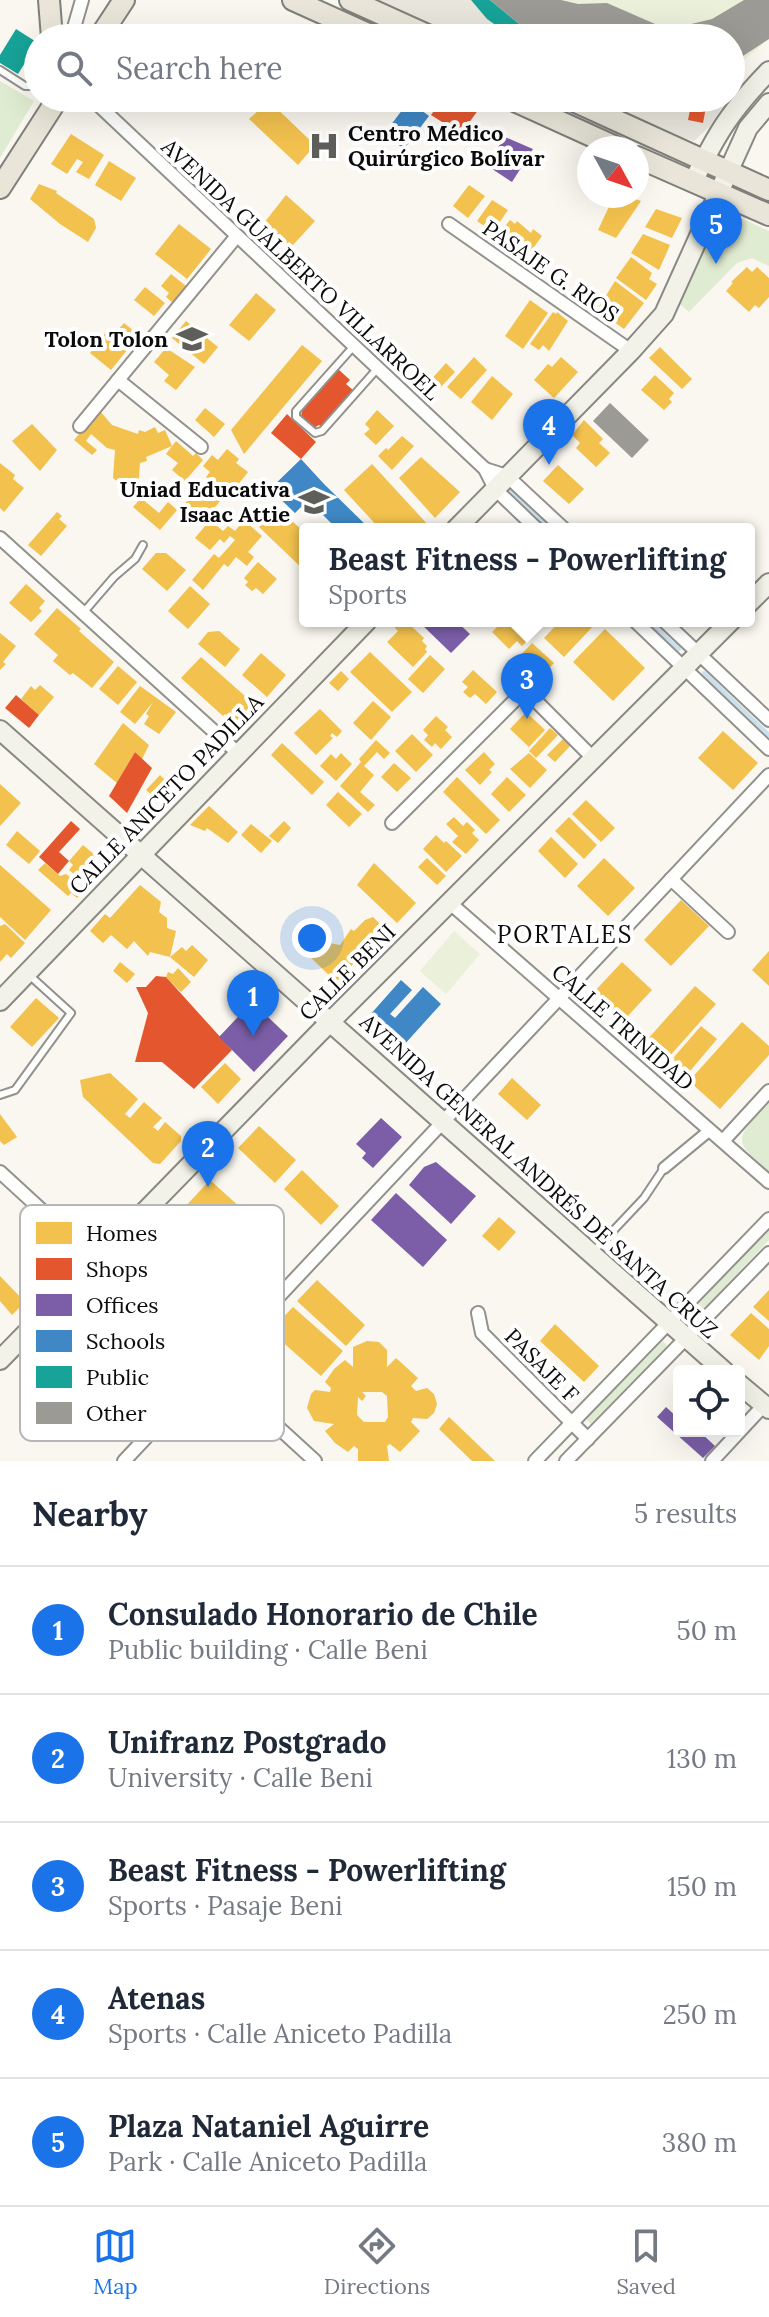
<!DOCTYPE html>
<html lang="en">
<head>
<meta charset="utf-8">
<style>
	:root { --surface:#fff; --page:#f2f2f3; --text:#1f2937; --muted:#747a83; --line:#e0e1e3; --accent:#1a73e8 }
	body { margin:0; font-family:Lora,serif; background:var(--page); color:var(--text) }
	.controls { position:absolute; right:24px; bottom:24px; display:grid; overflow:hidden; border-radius:8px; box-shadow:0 8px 32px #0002 }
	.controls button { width:72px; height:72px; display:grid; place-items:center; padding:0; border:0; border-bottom:2px solid var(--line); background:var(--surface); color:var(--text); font:40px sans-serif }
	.compass { position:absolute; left:577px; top:136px; width:72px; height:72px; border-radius:50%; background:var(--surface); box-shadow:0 8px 32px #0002; rotate:130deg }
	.you { position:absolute; left:312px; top:938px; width:28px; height:28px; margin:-20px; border:6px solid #fff; border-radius:50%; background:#1a73e8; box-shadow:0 0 0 12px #1a73e833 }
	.badge { display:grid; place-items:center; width:52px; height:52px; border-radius:50%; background:var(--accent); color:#fff; font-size:26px; font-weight:700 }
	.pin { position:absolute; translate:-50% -66px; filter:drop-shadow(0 2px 4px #0008) }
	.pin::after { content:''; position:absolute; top:42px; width:28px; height:24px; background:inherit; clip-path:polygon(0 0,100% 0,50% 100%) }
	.popup { position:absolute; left:299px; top:523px; width:456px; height:104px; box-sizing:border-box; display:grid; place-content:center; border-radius:8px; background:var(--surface); filter:drop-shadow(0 2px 6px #0005); font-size:26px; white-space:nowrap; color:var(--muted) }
	.popup b { font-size:30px; color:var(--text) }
	.popup::after { content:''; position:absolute; left:50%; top:100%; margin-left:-16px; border:16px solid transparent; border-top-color:var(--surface) }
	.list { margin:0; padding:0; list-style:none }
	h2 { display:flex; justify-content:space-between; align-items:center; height:104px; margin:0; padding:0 32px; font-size:34px }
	h2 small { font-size:26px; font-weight:400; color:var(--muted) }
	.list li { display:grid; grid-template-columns:52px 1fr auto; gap:24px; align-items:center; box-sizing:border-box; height:128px; padding:0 32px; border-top:2px solid var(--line) }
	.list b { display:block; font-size:30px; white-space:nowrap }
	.list p { margin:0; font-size:26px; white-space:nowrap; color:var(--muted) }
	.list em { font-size:26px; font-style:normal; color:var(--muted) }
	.icon { flex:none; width:44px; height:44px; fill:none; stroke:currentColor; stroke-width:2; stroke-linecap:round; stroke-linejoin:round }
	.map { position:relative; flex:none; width:769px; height:1461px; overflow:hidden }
	.search { position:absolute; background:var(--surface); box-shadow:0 8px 32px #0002; left:24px; right:24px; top:24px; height:88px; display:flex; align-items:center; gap:20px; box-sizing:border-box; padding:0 28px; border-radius:44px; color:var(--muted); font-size:30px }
	.sheet { height:744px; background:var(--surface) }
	nav { display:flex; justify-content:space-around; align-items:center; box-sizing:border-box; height:112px; border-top:2px solid var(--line); background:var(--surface); font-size:22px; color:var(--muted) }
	nav a { display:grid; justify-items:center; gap:4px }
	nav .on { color:var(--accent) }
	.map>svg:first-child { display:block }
</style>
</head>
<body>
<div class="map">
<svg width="769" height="1461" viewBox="0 0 769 1461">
	<rect width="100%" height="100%" fill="#f9f7ef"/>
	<g fill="#e0ecd1">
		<polygon points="0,81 34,101 0,158"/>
		<polygon points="728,218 743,219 769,231 769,266 752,258 737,263 689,312 679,303 713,227 718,222"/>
		<path d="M769,1103V1172C730,1138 736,1139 769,1103Z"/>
		<polygon points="769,1229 769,1240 686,1327 681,1322"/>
		<polygon points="663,1341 667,1346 591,1424 586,1419"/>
	</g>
	<g fill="#eaf0da">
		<polygon points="471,0 769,0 769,39 731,71 731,38 514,38 487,19"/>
		<polygon points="454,931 480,954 446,994 420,971"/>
	</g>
	<g fill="#e8e6dc">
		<polygon points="373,0 471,0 487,19 514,38 459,38"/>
		<polygon points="588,98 728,98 710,126 694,141 654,129"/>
	</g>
	<g fill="#f2c14e" fill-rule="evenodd">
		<polygon points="269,101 315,145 298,165 249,119"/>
		<polygon points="71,134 104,155 89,179 76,172 83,162 77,159 67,174 51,164"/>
		<polygon points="109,161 136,178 121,201 95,185"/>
		<polygon points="39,184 57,191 56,193 94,219 96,228 88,242 60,224 30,199"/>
		<polygon points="469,185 485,196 468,218 453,206"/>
		<polygon points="286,195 315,221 293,245 289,242 287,244 264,223"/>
		<polygon points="614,196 628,196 641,201 616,238 598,230"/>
		<polygon points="492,200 508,210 493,232 477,221"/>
		<polygon points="656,209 682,218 672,238 645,227"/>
		<polygon points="510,220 515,224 517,221 531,233 533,229 542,236 528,255 499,234"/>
		<polygon points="179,224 211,249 187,279 155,254"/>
		<polygon points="643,234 670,245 659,270 631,253"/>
		<polygon points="631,257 652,273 649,279 657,284 646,300 616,278"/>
		<polygon points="747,267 752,272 757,267 769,278 769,297 759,308 755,305 749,312 726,291 733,283 731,282"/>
		<polygon points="171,274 186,286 173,303 166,297 169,293 161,286"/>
		<polygon points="615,281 644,303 624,329 597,310"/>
		<polygon points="145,287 165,303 154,316 134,300"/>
		<polygon points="256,293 276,310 249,341 229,325"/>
		<polygon points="530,300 548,313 523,349 505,336"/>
		<polygon points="553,312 556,314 557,312 568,321 549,351 543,345 539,350 530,344"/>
		<polygon points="186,321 218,347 204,364 172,338"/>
		<polygon points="124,323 134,331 123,345 128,349 111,370 90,353 106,332 112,337"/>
		<polygon points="302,345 322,361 244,454 231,430"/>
		<polygon points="660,347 692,379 682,389 649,358"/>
		<polygon points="166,348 195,367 176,390 164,381 169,375 154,362"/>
		<polygon points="474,357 487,370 461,399 447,387"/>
		<polygon points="561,357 578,372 554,398 534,380 548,364 552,367"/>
		<polygon points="446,363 455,372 438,390 429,382"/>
		<polygon points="655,375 674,393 669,399 672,402 664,410 641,390"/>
		<polygon points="492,376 513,394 492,420 471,402"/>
		<polygon points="205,408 225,424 214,437 195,420"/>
		<polygon points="99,410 112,425 138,434 139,430 145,432 155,427 158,433 165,430 172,446 146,457 147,461 140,463 138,490 131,493 113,478 115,450 107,448 91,434 86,441 97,450 92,455 74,440"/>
		<polygon points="377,410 394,426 376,445 364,434 370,429 365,424"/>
		<polygon points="584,420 603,439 599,443 610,453 596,467 576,448 580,443 572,435"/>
		<polygon points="32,424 57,450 40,471 12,441"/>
		<polygon points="402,436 414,446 392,470 378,456 386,448 388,450"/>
		<polygon points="176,441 193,456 196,453 203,460 185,481 172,470 178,463 166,454"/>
		<polygon points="227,449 239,459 236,463 248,472 229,496 206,477 210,472 203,466 212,455 218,460"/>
		<polygon points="421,457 460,492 435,518 399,478"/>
		<polygon points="0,463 15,475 13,479 24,488 4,512 0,508"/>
		<polygon points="372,464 429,526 426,529 380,529 344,490"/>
		<polygon points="558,465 584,489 569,504 543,481"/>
		<polygon points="200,485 220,501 203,522 183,506"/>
		<polygon points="141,498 159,513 168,502 177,510 160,530 133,507"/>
		<polygon points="277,507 305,533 305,571 259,527"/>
		<polygon points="57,512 62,516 59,519 67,526 41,556 28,545"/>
		<polygon points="210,520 223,531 228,526 235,531 244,520 262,536 248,552 254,557 247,566 236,557 228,567 224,564 203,590 192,580 214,554 219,558 235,540 230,536 224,543 220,539 210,550 195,538"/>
		<polygon points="156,553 166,553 186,570 167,591 142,569"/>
		<polygon points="258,562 277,579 263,594 256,588 252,591 245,585 248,582 244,578"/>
		<polygon points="26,584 45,601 39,608 42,611 31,622 9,603"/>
		<polygon points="190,586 210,604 188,629 168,611"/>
		<polygon points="57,608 81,629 79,631 114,662 92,688 73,673 70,675 53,661 58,655 34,634"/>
		<polygon points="401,621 406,621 424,638 422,641 427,646 425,649 427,652 413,667 387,642 398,631 395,628"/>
		<polygon points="503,621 515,621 531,637 522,646 517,641 509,649 492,632"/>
		<polygon points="560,621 598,621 564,657 544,638"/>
		<polygon points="605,629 645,668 613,701 573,662"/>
		<polygon points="219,631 240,649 225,667 198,644 208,632"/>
		<polygon points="0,633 16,646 3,662 6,664 0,670"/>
		<polygon points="532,643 554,663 541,677 519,657"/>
		<polygon points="370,652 412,692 392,712 350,672"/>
		<polygon points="261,653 286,675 267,697 242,675"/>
		<polygon points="430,655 445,669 423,693 408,679"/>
		<polygon points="201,657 254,704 237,725 225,714 223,716 181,678"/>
		<polygon points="118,666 137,682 118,705 99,689"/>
		<polygon points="473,670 497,692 486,704 475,694 470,698 463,692 468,687 462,682"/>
		<polygon points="341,671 349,679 338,691 329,683"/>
		<polygon points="40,685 54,697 39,715 21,699 31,686 35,690"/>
		<polygon points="140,686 176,712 159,734 144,724 149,716 146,714 153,702 135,724 120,712"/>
		<polygon points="373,701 391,717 371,740 353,723"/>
		<polygon points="320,709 342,731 337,737 332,733 330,736 333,738 316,755 294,733"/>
		<polygon points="526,712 545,730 529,747 510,729"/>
		<polygon points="436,716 448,727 445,730 452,737 441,749 435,743 432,747 424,740 428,735 423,730"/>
		<polygon points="123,723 149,745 142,759 135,752 117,783 94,764"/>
		<polygon points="550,728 558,735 536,758 529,751"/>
		<polygon points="723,731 758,763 733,790 698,758"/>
		<polygon points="412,734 433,755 416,772 395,751"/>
		<polygon points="564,738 571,745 555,762 547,755"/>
		<polygon points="376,740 390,753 384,759 377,752 364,766 374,775 360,792 375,805 368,812 340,786 361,762 359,759"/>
		<polygon points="282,743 324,782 312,795 271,755"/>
		<polygon points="484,752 495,764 489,770 492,772 480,785 465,770"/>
		<polygon points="341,753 352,764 336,781 320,766 331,754 336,759"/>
		<polygon points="529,753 547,770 530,788 510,769"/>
		<polygon points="394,763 411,778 397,792 381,777"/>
		<polygon points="160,775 173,788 165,807 146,790"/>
		<polygon points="457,777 500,820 486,834 443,792"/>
		<polygon points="507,777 526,795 509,812 491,794"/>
		<polygon points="0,784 21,803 0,826"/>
		<polygon points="338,792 362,814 349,827 326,805"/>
		<polygon points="586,800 615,828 601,842 572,814"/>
		<polygon points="209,806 238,832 228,843 207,828 205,831 190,825"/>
		<polygon points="454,817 463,826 467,822 475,830 472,833 479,840 466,854 452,842 458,836 446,824"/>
		<polygon points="569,817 597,845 584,859 555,831"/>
		<polygon points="284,821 291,828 278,843 269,836"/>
		<polygon points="251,824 272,841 261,853 241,835"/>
		<polygon points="17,831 40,851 29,864 6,845"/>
		<polygon points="436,835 444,843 446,841 462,856 446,872 423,849"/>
		<polygon points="551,837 578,864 565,878 538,851"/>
		<polygon points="83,845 96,856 85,868 90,872 82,881 69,870 73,865 69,861"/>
		<polygon points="427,858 446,876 437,885 418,867"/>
		<polygon points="604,858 635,888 608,916 577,886"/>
		<polygon points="45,863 60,876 66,874 74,880 72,882 83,891 77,898 71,893 68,896 38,870"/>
		<polygon points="374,863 416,903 397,923 357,885"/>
		<polygon points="0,865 51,910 25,940 0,917"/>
		<polygon points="140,885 161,902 159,912 167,918 167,928 176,931 170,957 182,947 186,951 192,945 208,960 194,977 170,957 150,952 148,956 134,941 127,949 111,935 103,943 90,931 105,914 110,918"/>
		<polygon points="681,900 709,926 671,966 644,940"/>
		<polygon points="373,917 386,930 336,982 301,948 313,936 322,936 329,943 340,945 351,929 354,931 365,920"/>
		<polygon points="5,924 25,943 11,958 7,954 0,962 0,926"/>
		<polygon points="769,951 769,986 752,970"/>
		<polygon points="120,962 135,974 127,983 113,971"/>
		<polygon points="622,962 652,990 623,1021 593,993"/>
		<polygon points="178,968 191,982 181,992 166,977 168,972 173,974"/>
		<polygon points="695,986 716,1004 668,1058 647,1040"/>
		<polygon points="36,998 59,1018 32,1047 10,1027"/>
		<polygon points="742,1022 769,1046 769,1055 720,1109 689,1081"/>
		<polygon points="701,1026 717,1039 685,1077 676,1069 674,1057"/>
		<polygon points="225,1063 241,1079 218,1104 201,1087"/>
		<polygon points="110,1073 138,1099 125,1114 130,1118 144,1102 162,1118 153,1127 158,1131 165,1122 181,1136 181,1141 160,1164 153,1163 83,1097 80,1080"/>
		<polygon points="512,1078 541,1105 527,1120 498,1094"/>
		<polygon points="0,1114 17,1137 4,1145 0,1141"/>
		<polygon points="259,1126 296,1160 275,1183 238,1148"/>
		<polygon points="302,1170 339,1206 321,1225 284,1189"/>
		<polygon points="210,1180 263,1228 236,1257 183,1209"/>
		<polygon points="175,1215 212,1248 189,1272 153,1239"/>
		<polygon points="499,1217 516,1232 499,1251 482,1236"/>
		<polygon points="146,1247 186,1285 172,1300 132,1262"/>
		<polygon points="0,1276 25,1302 12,1315 0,1301"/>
		<polygon points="317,1280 365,1325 346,1346 297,1301"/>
		<polygon points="769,1290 769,1321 753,1307"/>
		<polygon points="293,1307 343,1351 321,1376 270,1331"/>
		<polygon points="751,1313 769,1329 769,1346 759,1360 730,1335"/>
		<polygon points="555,1324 599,1366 584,1382 540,1341"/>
		<path d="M367,1341L379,1342L387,1350V1367L396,1358L418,1378L411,1386L416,1391L427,1388L434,1394L437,1404L434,1413L427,1419L413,1418L411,1422L420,1431L400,1452L390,1444L387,1446L389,1461H358V1449L354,1446L348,1452L335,1443L325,1431L334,1424L314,1421L307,1408L311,1394L315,1390L330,1392L331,1388L325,1382L334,1369L345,1360L353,1367V1347ZM362,1392H382L387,1396L388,1417L385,1422H364L357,1415L358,1397L362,1401L366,1396Z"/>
		<polygon points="43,1357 74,1387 54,1406 25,1375"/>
		<polygon points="125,1368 159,1400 148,1412 114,1381"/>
		<polygon points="449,1417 495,1461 472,1461 439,1429"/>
	</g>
	<g fill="#e4572e">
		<polygon points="443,98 464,98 481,106 461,134 431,115"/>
		<polygon points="691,105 706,107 703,123 688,120"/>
		<polygon points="338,369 350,380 346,384 354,391 323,428 319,425 314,428 301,416 302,411"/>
		<polygon points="287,414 316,442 301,459 271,433"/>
		<polygon points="16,695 39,715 29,728 5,708"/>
		<polygon points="135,752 152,768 127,813 109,796"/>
		<polygon points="71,821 80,829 59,852 69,861 58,874 39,857"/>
		<polygon points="156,976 166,977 232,1050 194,1089 162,1062 135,1062 148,1013 136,987 146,987"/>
	</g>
	<g fill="#7b5ea7">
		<polygon points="505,137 533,149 512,182 486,165"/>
		<polygon points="418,621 456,621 470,634 451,653"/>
		<polygon points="252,1002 288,1036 254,1072 219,1037"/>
		<polygon points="381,1118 402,1137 373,1168 362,1158 366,1153 356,1144"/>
		<polygon points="436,1162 476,1196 451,1224 409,1185 424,1167"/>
		<polygon points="396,1193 447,1240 423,1267 371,1220"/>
		<polygon points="146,1325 154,1332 93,1398 41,1341 53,1328 83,1362 90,1354 99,1361 122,1337 129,1343"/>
		<polygon points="666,1407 679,1419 679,1431 699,1431 715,1446 703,1458 657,1417"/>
	</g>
	<g fill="#3f88c5">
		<polygon points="409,101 429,116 404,149 384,134"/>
		<polygon points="301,459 324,484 370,529 337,529 308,500 295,513 270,489"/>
		<polygon points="401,980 412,990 390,1014 395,1018 423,987 441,1004 403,1046 369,1016"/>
	</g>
	<g fill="#17a398">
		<polygon points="471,0 490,0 518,23 551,38 514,38 487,19"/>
		<polygon points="16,29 38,43 38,52 33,61 28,58 18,74 0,63 0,55"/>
	</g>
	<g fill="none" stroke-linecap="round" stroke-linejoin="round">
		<g stroke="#c9e0ee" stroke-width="4">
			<polyline points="509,490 551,529"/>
			<polyline points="648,621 679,649"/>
			<polyline points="704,673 769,735"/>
		</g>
	</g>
	<g fill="#9c9a95">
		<polygon points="490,0 561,0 578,4 607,3 662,27 660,38 551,38 518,23"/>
		<polygon points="744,0 769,0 769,39 740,58 731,61 731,38 672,38 671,31 682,31 683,26 712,19"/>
		<polygon points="610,403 649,440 632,458 593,421"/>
		<polygon points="102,1299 113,1309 109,1313 116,1319 83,1355 67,1341 70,1337 63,1330 74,1318 80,1323"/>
		<polygon points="158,1339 180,1359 177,1362 182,1367 167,1383 146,1363 148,1360 143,1355"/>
	</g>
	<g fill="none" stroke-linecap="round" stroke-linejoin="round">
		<g stroke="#92918e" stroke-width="10">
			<g id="service">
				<polyline points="0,70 25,86 38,86"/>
				<polyline points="353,347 296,411 296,417 315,433 322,431 377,369"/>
				<polyline points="83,613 114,577 135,559 143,545"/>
				<polyline points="0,1095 15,1090 71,1013 28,974"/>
				<polyline points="594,1251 644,1198 664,1168"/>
			</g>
		</g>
		<g stroke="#92918e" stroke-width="14">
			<polyline id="pedestrian" points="664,1168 710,1130"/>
		</g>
		<g stroke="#92918e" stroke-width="16">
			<g id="minor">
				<polyline points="71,38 82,0"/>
				<polyline points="91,98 485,469 495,489 537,529"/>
				<polyline points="449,224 631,351"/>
				<polyline points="118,380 201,447"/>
				<polyline points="80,426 236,237"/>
				<polyline points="485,469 507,476 564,529"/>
				<polyline points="0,538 239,754"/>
				<polyline points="635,621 769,749"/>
				<polyline points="664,621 769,720"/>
				<polyline points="392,823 525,690 593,758"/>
				<polyline points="671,879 728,932"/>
				<polyline points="450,903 769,1182"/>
				<polyline points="723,1141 769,1091"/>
				<polyline points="0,1172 315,1461"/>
				<polyline points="478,1313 482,1333 588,1439"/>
				<polyline points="124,1461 769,775"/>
				<polyline points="535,1461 769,1219"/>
				<polyline points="566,1461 769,1253"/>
				<polyline points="712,1461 764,1405"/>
			</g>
		</g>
		<g stroke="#898884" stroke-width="22">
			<g id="secondary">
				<path d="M693,182C717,133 731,110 769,71"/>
				<polyline points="456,529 631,351 664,314 748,128 769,103"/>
				<polyline points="749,603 769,583"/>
				<polyline points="0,730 724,1371"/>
				<polyline points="0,1001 367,621"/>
				<polyline points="0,1360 317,1035 731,621"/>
				<polyline points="739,1384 769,1409"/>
			</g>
		</g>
		<g stroke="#7f7f7b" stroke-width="24">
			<g id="primary">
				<polyline points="49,0 52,38"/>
				<polyline points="293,0 377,38"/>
				<polyline points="350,0 434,38"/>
				<polyline points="99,38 124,0"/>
				<polyline points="508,98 618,148"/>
				<polyline points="567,98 769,190"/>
				<polyline points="637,157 769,215"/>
				<polyline points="0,188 58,98"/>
			</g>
		</g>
		<use href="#service" stroke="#fefefd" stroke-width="6"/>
		<use href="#pedestrian" stroke="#fefefd" stroke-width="10"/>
		<use href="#minor" stroke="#fefefd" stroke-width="12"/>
		<use href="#secondary" stroke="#f3f2e8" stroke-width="18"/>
		<use href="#primary" stroke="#e9e6d9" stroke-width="20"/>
	</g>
	<defs>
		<g id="hospital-bare" transform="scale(2.4)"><path d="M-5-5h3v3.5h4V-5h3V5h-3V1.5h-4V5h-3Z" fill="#5e5e5b" stroke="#fff" stroke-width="2.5" paint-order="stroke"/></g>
		<g id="school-bare" transform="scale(2.4)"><path d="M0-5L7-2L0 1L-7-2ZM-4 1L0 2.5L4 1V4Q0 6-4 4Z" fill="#5e5e5b" stroke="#fff" stroke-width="2.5" paint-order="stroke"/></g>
	</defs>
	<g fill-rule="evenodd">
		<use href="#hospital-bare" x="324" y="146"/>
		<use href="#school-bare" x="192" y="339"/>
		<use href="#school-bare" x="314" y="502"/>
	</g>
	<g text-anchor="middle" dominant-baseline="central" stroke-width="8" stroke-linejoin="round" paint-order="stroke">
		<g font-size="22" font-weight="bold" fill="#0b0b0b" stroke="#fff" text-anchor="end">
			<text x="348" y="133" text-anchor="start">Centro Médico<tspan x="348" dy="25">Quirúrgico Bolívar</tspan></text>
			<text x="168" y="339">Tolon Tolon</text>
			<text x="290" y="489">Uniad Educativa<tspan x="290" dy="25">Isaac Attie</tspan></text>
		</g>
		<g font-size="22" fill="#0b0b0b" stroke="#fff">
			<text transform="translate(301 269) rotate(43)">AVENIDA GUALBERTO VILLARROEL</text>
			<text transform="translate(551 271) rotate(35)">PASAJE G. RIOS</text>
			<text transform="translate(166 794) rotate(-46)">CALLE ANICETO PADILLA</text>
			<text transform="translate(347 972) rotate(-45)">CALLE BENI</text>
			<text transform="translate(623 1027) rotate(41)">CALLE TRINIDAD</text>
			<text transform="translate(539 1176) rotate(42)">AVENIDA GENERAL ANDRÉS DE SANTA CRUZ</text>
			<text transform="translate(542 1365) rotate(45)">PASAJE F</text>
		</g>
		<g font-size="24" letter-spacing="2" fill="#0b0b0b" stroke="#fff">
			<text x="565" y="934">PORTALES</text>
		</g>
	</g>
	<rect x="20" y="1205" width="264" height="236" rx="12" fill="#fff" stroke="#b6b6b6" stroke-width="2"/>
	<rect x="36" y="1222" width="36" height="22" fill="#f2c14e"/>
	<rect x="36" y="1258" width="36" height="22" fill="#e4572e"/>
	<rect x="36" y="1294" width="36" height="22" fill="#7b5ea7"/>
	<rect x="36" y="1330" width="36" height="22" fill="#3f88c5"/>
	<rect x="36" y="1366" width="36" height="22" fill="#17a398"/>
	<rect x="36" y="1402" width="36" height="22" fill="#9c9a95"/>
	<g font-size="22" fill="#0b0b0b">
		<text x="86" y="1241">Homes</text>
		<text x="86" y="1277">Shops</text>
		<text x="86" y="1313">Offices</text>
		<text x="86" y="1349">Schools</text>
		<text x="86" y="1385">Public</text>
		<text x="86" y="1421">Other</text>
	</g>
</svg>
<div class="controls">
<button><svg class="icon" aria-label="locate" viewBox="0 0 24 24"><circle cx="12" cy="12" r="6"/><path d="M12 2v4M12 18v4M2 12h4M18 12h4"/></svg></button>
</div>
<svg class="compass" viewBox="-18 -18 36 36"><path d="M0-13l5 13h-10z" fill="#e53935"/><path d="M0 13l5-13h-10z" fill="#747a83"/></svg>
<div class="you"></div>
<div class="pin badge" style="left:253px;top:1036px">1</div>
<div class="pin badge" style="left:208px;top:1187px">2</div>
<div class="pin badge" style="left:527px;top:719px">3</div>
<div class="popup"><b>Beast Fitness - Powerlifting</b>Sports</div>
<div class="pin badge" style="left:549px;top:465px">4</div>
<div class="pin badge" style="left:716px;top:264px">5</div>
<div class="search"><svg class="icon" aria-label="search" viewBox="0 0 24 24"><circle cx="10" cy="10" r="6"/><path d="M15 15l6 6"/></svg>Search here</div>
</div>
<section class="sheet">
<h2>Nearby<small>5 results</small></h2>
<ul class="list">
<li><span class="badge">1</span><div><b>Consulado Honorario de Chile</b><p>Public building · Calle Beni</p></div><em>50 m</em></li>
<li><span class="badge">2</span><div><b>Unifranz Postgrado</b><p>University · Calle Beni</p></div><em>130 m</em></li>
<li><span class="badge">3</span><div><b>Beast Fitness - Powerlifting</b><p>Sports · Pasaje Beni</p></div><em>150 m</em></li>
<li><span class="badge">4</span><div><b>Atenas</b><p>Sports · Calle Aniceto Padilla</p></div><em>250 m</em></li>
<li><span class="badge">5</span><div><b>Plaza Nataniel Aguirre</b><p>Park · Calle Aniceto Padilla</p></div><em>380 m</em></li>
</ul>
</section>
<nav>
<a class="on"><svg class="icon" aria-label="map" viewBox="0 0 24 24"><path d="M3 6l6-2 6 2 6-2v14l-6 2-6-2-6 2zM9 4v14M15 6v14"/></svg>Map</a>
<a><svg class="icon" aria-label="directions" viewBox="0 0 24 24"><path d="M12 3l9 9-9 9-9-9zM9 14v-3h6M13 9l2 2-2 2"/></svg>Directions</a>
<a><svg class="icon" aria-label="saved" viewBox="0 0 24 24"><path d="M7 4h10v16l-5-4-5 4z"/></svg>Saved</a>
</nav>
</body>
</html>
